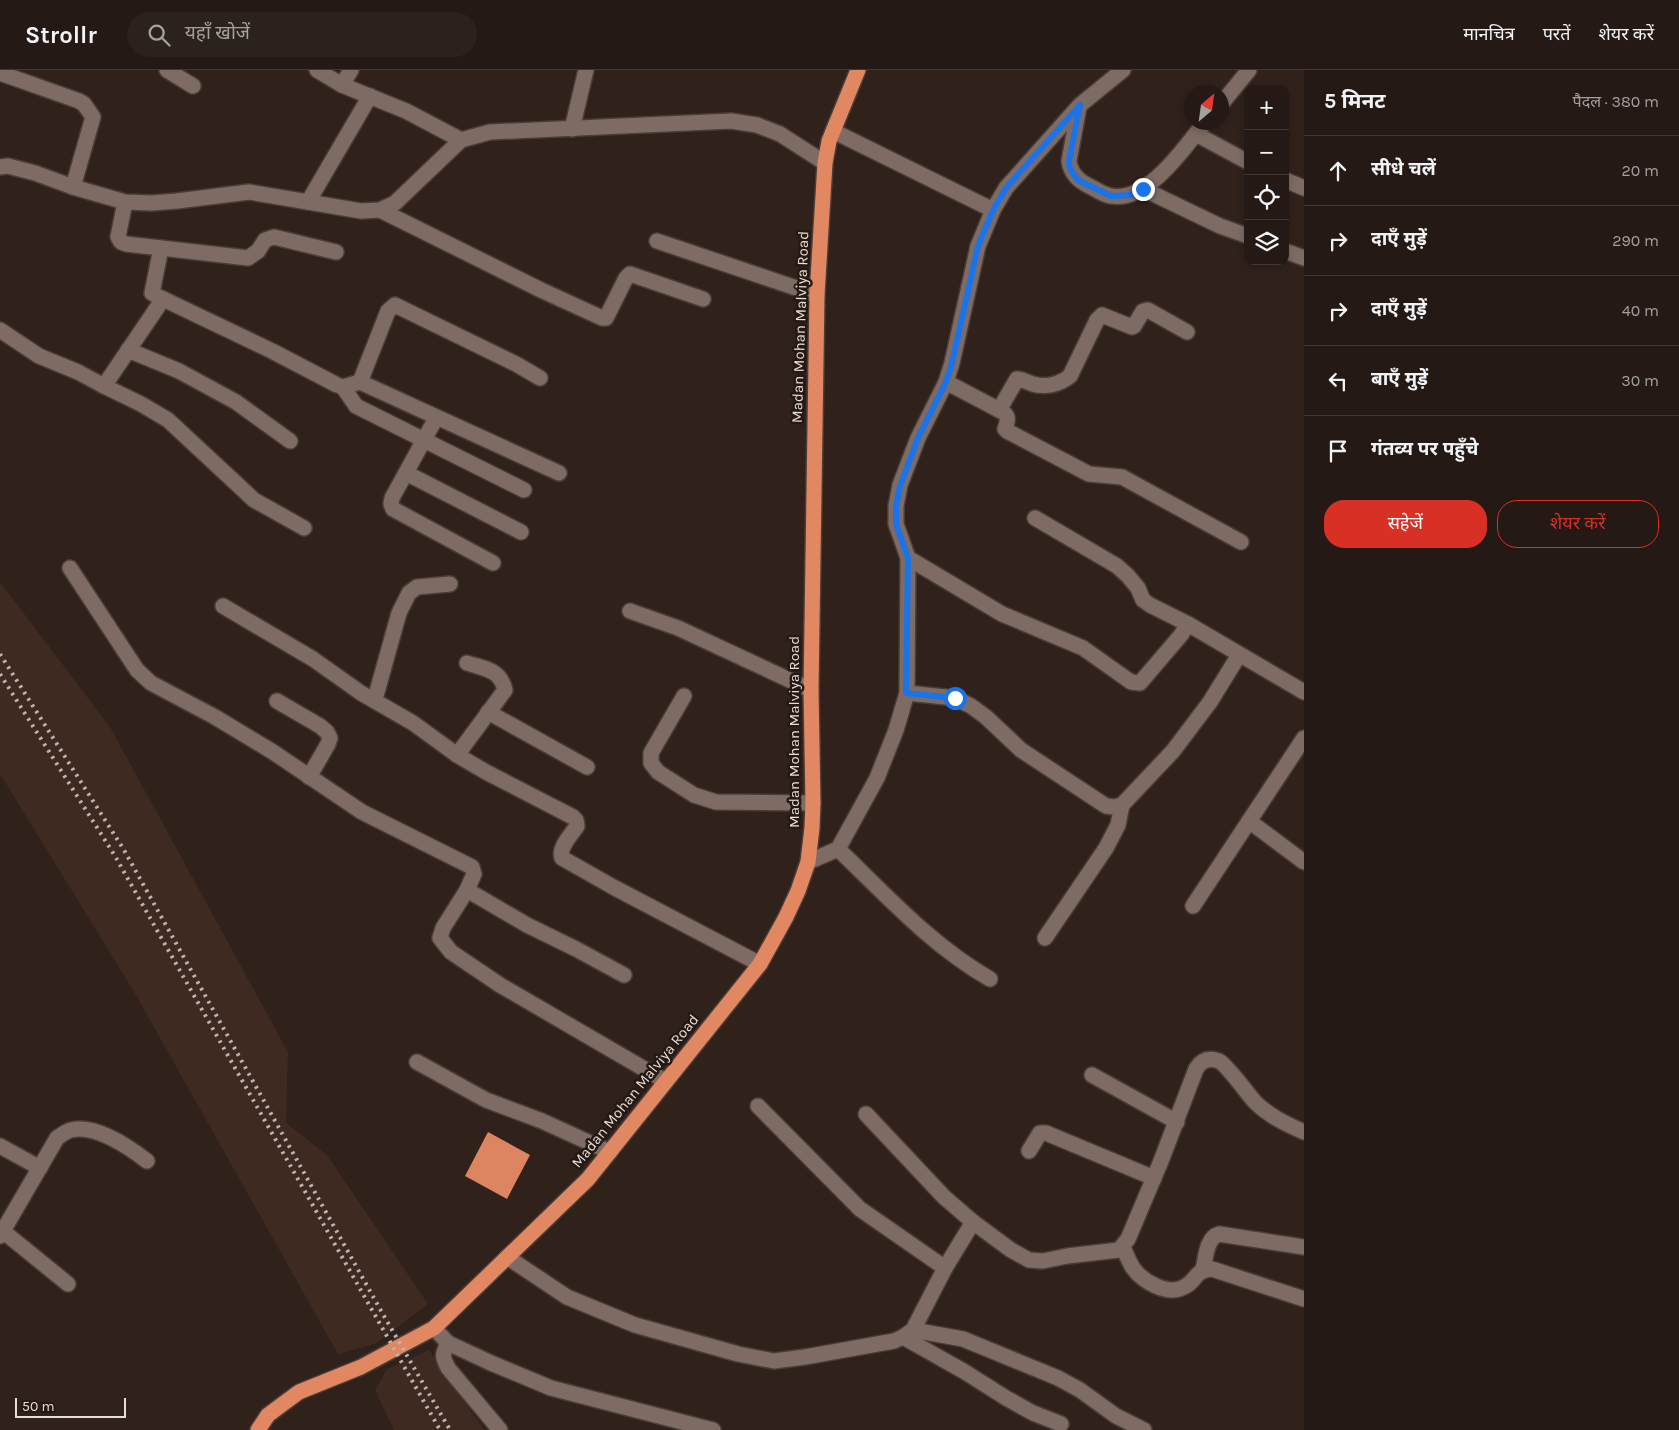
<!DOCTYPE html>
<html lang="hi">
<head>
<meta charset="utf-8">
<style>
	:root { --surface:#241914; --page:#2c221d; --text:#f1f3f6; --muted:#a3a0a0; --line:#413834; --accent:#d93025 }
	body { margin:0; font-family:Karla,"Noto Sans Devanagari",sans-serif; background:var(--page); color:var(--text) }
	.controls { position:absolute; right:15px; top:15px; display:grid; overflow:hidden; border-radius:10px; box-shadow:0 2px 8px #0003 }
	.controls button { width:45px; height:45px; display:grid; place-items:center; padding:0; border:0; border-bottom:1px solid var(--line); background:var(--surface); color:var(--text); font:25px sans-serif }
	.compass { position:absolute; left:1184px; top:15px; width:45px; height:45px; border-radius:50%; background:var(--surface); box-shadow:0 2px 8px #0003; rotate:29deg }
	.scale { position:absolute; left:15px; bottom:12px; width:111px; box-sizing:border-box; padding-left:5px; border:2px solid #e7ddd8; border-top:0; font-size:14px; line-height:18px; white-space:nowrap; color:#e7ddd8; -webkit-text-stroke:4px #261812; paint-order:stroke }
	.stop { position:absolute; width:15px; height:15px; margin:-11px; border:4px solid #1a73e8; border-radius:50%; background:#fff }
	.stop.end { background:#1a73e8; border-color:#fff; box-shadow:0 1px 5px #0008 }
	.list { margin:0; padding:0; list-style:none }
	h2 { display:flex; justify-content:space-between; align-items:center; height:65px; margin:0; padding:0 20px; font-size:21px }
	h2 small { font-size:16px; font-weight:400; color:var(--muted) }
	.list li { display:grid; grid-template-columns:32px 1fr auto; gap:15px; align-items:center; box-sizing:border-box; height:70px; padding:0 20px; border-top:1px solid var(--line) }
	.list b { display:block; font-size:19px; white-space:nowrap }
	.list em { font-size:16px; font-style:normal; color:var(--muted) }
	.actions { display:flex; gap:10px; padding:15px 20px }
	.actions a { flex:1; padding:11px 0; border:1px solid var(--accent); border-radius:20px; text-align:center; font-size:18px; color:var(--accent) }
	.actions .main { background:var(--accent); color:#fff }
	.icon { flex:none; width:28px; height:28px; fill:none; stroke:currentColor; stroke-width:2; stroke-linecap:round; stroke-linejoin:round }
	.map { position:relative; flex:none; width:1304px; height:1360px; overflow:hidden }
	header { display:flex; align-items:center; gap:30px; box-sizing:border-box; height:70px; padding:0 25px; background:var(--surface); border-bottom:1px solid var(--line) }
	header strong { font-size:24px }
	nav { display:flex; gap:28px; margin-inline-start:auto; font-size:18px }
	.search { width:350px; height:45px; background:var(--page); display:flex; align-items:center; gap:12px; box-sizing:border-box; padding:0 18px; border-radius:28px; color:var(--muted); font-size:19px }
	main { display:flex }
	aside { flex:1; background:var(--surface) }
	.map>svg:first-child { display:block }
</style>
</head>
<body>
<header>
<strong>Strollr</strong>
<div class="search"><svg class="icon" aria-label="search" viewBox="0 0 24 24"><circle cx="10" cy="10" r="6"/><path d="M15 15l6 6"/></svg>यहाँ खोजें</div>
<nav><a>मानचित्र</a><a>परतें</a><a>शेयर करें</a></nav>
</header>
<main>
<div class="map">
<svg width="1304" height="1360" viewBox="0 0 1304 1360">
	<rect width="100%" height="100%" fill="#30211b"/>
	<g fill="#3e2a21">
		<polygon points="0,512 110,657 288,982 286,1053 327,1085 428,1234 375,1274 338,1284 133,920 0,704"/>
		<polygon points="429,1280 484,1360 394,1360 375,1320 387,1299"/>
	</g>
	<polygon fill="#dd8560" points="488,1062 530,1085 507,1129 465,1106"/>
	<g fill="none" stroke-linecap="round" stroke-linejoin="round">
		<g stroke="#4a3d38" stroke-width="18">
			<g id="minor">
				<polyline points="167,0 193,16"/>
				<polyline points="317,0 342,15 406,41 461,70"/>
				<polyline points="0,3 79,31 84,34 93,47 73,117"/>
				<polyline points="342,15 351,0"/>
				<polyline points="1222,33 1249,0"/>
				<path d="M1079,37L1069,91C1071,105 1080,112 1093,118C1098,121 1105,125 1111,126C1147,133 1185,77 1205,52"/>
				<polyline points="572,59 586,0"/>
				<polyline points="833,61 993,140"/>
				<polyline points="1196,64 1248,92"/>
				<polyline points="0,97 8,96 35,103 73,117 125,132 152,133 177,131 249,122 361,141 380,140 395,133 461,70 490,62 731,51 757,55 780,64 825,93"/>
				<polyline points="1285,110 1304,118"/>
				<polyline points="1143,119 1220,156 1248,166"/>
				<polyline points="125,132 118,167 121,172 126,174 248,188 258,181 265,170 274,167 336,182"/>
				<polyline points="308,132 370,26"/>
				<polyline points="380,140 541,220 602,248 606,248 626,208 630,204 703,229"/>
				<polyline points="657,171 817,225"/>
				<polyline points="161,178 152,223 157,226 272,281 337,315 343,317 360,312 559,403"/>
				<polyline points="1285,181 1304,188"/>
				<polyline points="163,229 104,316 141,334 168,350 254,430 304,458"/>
				<polyline points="0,260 39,286 78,302 104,316"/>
				<polyline points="128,280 179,301 236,332 290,371"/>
				<polyline points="360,312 388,241 395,235 516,294 540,308"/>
				<path d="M946,312L1003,342C1010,347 1007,352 1005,359L1007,361L1089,404L1122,407L1241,472"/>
				<polyline points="343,317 356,336 524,420"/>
				<path d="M999,340L1017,309C1024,310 1027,312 1033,314C1046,318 1060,314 1070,306L1097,250L1102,245L1132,257L1134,256L1143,241L1148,240L1187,262"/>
				<polyline points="436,348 392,428 391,434 393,439 493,493"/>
				<polyline points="406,403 521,462"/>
				<polyline points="1035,448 1117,496 1128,506 1138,518 1143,530 1150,535 1188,554"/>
				<polyline points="908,488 1002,544 1083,578 1131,612 1140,613 1181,565 1188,554 1304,622"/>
				<polyline points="70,498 137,600 151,613 215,647 273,682 362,742 472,797 474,804 467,820 443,858 440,868 451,882 500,915 665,1011"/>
				<path d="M223,536L313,589L361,623L413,653L457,685L486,702L573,747L576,750L577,756C571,765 558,778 562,788L615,818L760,894"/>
				<polyline points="630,541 678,558 811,620"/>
				<polyline points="907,623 955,628 971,636 986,647 1021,680 1106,736 1114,737 1122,735 1173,681 1210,632 1239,585"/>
				<polyline points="684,626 651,683 651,693 658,702 694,725 716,732 813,733"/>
				<polyline points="375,629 399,543 409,523 417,517 450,514"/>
				<polyline points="277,631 320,656 327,662 330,668 328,674 309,707"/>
				<polyline points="488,642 587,697"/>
				<path d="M457,685L505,620C500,599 485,599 467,593"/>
				<polyline points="1249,751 1304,792"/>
				<path d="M838,779C886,825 932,876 990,909"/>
				<polyline points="808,792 838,779 877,708 896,660 907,623 908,488 896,454 896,436 900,415 918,368 946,312 952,293 978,176 993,140 1006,118 1080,35 1123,0"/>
				<polyline points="467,820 527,855 576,879 624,905"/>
				<polyline points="1193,836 1304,668"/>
				<polyline points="1045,868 1106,778 1118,755 1122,735"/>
				<polyline points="417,992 486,1030 542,1051 610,1082"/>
				<polyline points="1092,1005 1177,1052"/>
				<polyline points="758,1036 860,1139 945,1198"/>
				<path d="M866,1044L944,1127L973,1152L1011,1180L1029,1190L1043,1191L1067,1186L1119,1180L1128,1169L1161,1091L1196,999C1201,991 1208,987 1219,991C1228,996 1246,1022 1255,1032C1269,1046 1286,1054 1304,1062"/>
				<polyline points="0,1076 40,1098"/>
				<polyline points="1029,1081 1040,1063 1046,1063 1154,1108"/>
				<polyline points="4,1162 68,1214"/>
				<path d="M0,1166L57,1068C62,1065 66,1061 71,1060C95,1054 129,1077 147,1091"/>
				<path d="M1123,1177C1126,1184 1129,1192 1133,1198C1143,1212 1168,1226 1184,1217C1197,1211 1194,1200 1212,1199L1304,1229"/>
				<polyline points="507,1187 567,1227 635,1255 738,1284 774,1291 805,1287 894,1271 903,1267 913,1260 945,1198 973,1152"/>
				<path d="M1203,1199C1206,1188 1206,1168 1219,1164L1304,1177"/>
				<polyline points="434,1258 448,1273 491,1293 551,1318 713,1360"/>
				<polyline points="913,1260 963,1269 1058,1308 1080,1320 1116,1346 1144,1360"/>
				<polyline points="903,1267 965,1302 1006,1328 1033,1343 1061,1354"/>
				<path d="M448,1273C442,1285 442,1286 448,1298L500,1360"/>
			</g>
		</g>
		<g stroke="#4a3d38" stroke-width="18">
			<polyline id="highway" points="258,1360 268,1345 299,1322 361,1297 434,1258 588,1109 760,894 786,847 798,821 808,792 812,758 813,733 811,620 817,225 825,93 829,71 858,0"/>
		</g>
		<use href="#minor" stroke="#7e6c64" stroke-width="15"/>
		<use href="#highway" stroke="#e18862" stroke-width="15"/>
		<g stroke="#beb3ae" stroke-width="4" stroke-dasharray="2.5 5" stroke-linecap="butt">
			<polyline points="0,584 124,780 380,1239 450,1360"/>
			<polyline points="0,604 115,786 440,1360"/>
		</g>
	</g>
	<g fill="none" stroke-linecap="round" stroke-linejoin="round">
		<polyline stroke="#1a73e8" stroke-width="6" points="955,628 906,623 908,488 896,454 896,436 900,416 918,368 946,312 952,293 978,176 993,140 1006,118 1080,35 1069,91 1070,99 1078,110 1111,126 1130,125 1143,119"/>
	</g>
	<g text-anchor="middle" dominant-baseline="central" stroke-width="5" stroke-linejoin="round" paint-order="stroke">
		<g font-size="15" fill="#e7ddd8" stroke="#261812">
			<text transform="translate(800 257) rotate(-88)">Madan Mohan Malviya Road</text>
			<text transform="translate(794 662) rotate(-90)">Madan Mohan Malviya Road</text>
			<text transform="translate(635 1021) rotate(-51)">Madan Mohan Malviya Road</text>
		</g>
	</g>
</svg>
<div class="controls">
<button>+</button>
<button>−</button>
<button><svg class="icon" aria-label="locate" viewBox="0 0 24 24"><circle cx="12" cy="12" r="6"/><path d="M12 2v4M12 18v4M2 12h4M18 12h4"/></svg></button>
<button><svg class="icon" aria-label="layers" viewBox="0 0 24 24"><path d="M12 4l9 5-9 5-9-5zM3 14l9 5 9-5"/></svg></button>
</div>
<svg class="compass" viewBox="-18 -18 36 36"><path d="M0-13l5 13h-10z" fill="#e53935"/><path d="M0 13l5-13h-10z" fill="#a3a0a0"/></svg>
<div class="scale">50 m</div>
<div class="stop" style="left:955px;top:628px"></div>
<div class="stop end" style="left:1143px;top:119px"></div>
</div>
<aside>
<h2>5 मिनट<small>पैदल · 380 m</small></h2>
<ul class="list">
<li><svg class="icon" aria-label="ahead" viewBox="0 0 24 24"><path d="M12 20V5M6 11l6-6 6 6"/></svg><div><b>सीधे चलें</b></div><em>20 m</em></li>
<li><svg class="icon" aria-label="right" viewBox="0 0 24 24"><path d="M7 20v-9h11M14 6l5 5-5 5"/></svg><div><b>दाएँ मुड़ें</b></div><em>290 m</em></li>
<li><svg class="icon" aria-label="right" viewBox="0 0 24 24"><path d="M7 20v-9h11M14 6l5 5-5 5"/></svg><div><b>दाएँ मुड़ें</b></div><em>40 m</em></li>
<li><svg class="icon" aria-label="left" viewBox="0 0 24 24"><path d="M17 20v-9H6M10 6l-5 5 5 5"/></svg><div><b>बाएँ मुड़ें</b></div><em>30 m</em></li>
<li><svg class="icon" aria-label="arrive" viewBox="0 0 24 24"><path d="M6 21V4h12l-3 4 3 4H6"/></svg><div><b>गंतव्य पर पहुँचे</b></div></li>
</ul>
<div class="actions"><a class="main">सहेजें</a><a>शेयर करें</a></div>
</aside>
</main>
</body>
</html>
